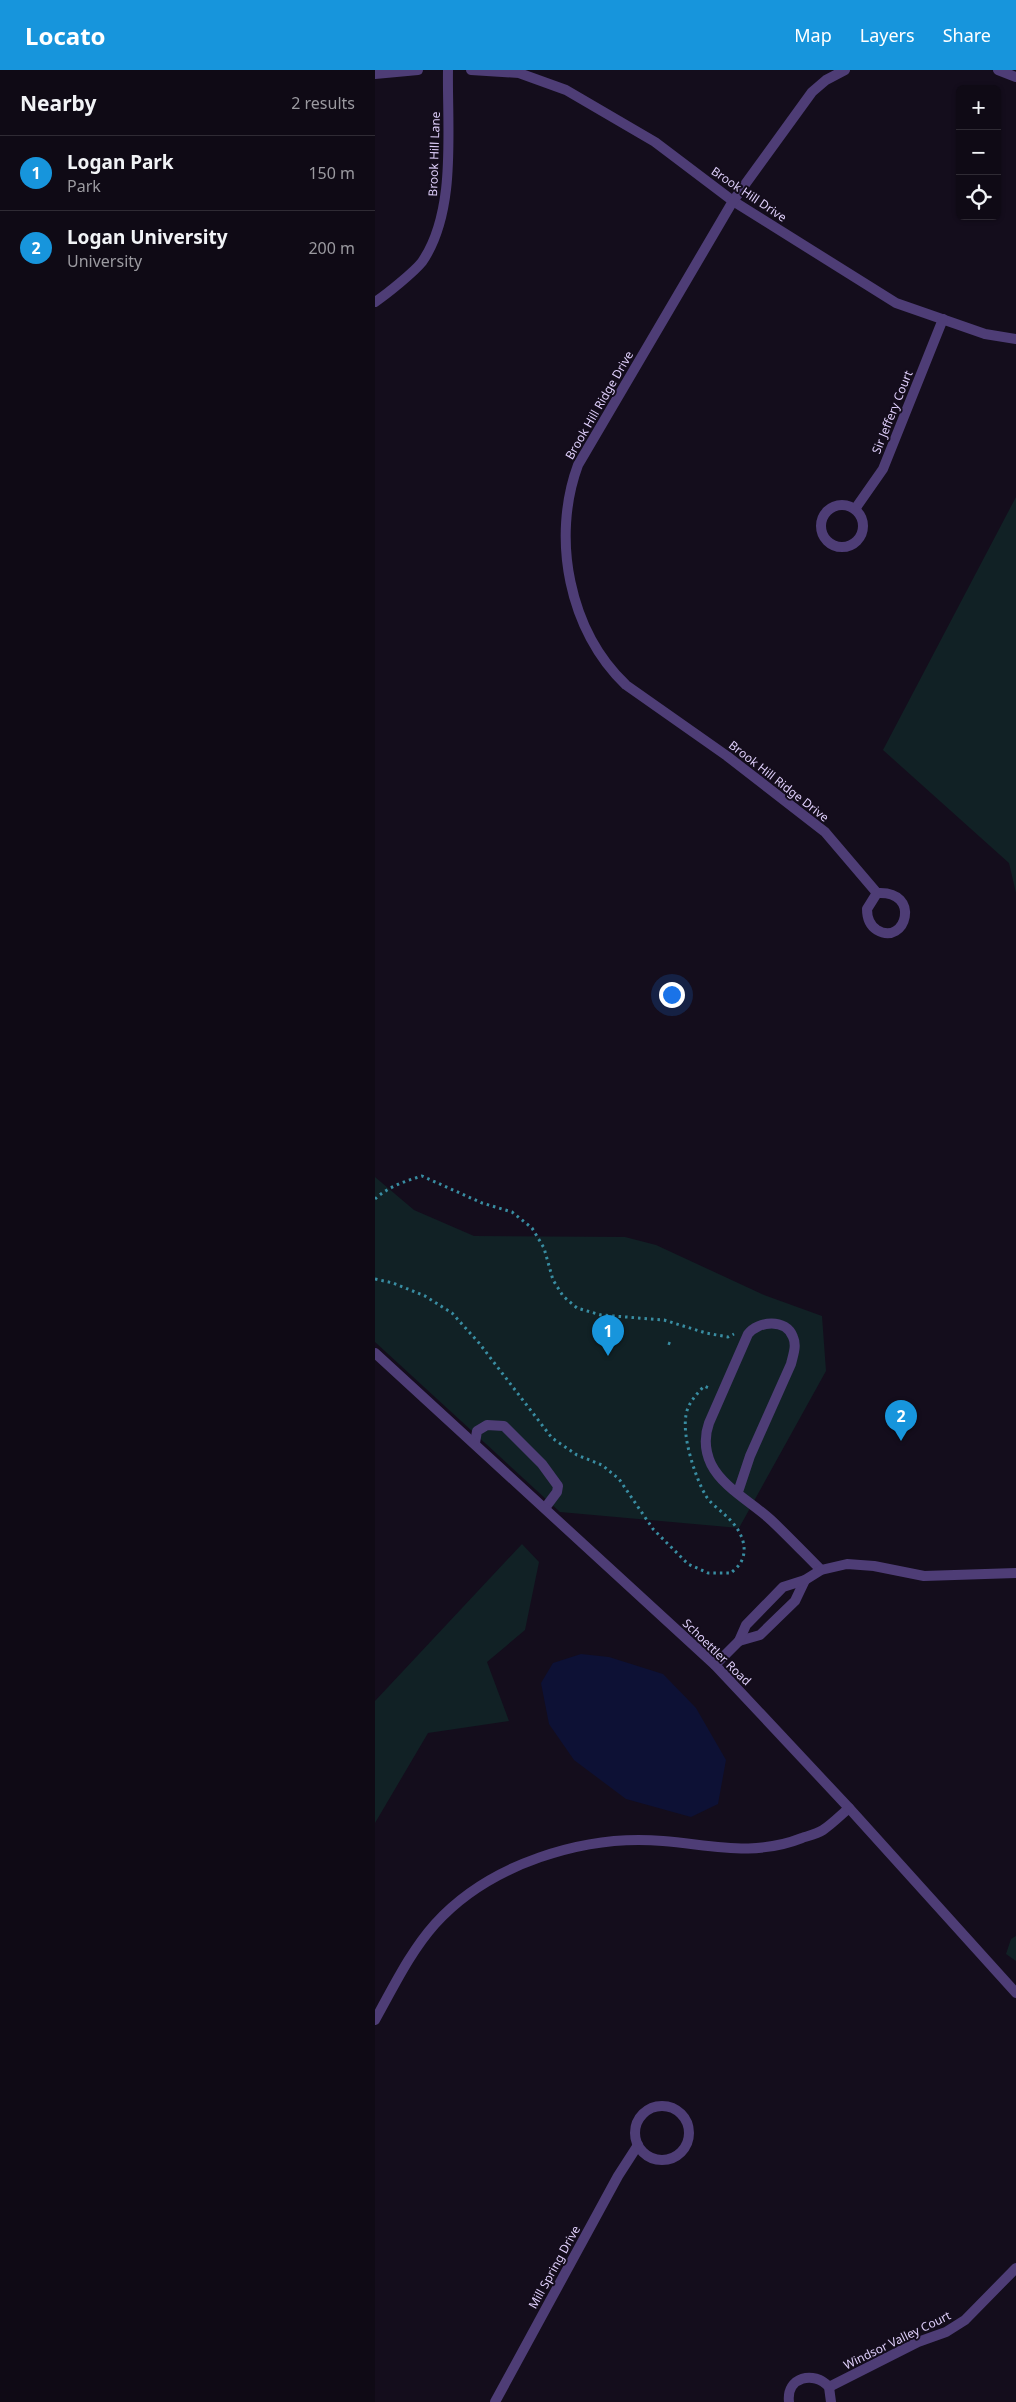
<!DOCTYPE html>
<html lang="en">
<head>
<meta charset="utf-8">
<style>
	:root { --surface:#0f0a15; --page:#1d1822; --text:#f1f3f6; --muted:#9b9aa0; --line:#2f2b34; --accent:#1795dc }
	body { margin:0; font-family:"Noto Sans",sans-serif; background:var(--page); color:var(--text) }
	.controls { position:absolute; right:15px; top:15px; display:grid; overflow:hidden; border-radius:8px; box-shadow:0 1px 4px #0004 }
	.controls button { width:45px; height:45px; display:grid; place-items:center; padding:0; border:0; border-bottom:1px solid var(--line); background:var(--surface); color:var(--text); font:25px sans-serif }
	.you { position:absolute; left:296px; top:924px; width:18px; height:18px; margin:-12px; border:4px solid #fff; border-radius:50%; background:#1a73e8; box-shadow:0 0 0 8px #1a73e833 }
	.badge { display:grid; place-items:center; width:32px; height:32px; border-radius:50%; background:var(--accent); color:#fff; font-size:16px; font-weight:700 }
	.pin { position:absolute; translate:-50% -41px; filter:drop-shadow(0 1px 2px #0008) }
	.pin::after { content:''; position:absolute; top:26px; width:18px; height:15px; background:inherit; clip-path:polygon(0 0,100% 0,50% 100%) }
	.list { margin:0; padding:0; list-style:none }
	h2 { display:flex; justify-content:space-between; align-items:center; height:65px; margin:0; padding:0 20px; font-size:21px }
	h2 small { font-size:16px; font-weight:400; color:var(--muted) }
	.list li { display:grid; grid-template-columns:32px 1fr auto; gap:15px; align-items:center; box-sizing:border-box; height:75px; padding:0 20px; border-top:1px solid var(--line) }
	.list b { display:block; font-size:19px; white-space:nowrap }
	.list p { margin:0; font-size:16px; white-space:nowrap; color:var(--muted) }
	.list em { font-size:16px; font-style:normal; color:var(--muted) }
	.icon { flex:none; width:28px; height:28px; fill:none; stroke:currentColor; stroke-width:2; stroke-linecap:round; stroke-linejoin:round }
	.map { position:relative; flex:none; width:641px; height:2332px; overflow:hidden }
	header { display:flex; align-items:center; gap:30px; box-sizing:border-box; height:70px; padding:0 25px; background:var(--accent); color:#fff }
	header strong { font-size:24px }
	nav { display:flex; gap:28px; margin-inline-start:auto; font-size:18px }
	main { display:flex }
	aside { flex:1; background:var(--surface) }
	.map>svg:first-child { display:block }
</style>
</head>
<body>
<header>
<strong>Locato</strong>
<nav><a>Map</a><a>Layers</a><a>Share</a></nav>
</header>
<main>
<aside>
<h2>Nearby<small>2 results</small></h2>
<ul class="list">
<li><span class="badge">1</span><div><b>Logan Park</b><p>Park</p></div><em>150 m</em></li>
<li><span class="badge">2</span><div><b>Logan University</b><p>University</p></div><em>200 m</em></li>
</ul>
</aside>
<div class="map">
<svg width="641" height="2332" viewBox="0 0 641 2332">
	<rect width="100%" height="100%" fill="#140d1c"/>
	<g fill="#112125">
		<polygon points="641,427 641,823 634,793 508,680"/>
		<polygon points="0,1107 39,1140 99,1166 250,1167 281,1175 389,1225 447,1246 451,1301 364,1458 185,1442 0,1272"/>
		<polygon points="147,1474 164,1492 150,1560 112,1592 134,1651 53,1663 0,1753 0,1631"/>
		<polygon points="641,1866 641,1891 631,1884 636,1869"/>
	</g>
	<polygon fill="#0d1135" points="206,1584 234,1587 288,1604 321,1638 351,1690 343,1734 316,1747 251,1729 199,1690 174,1654 166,1613 178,1593"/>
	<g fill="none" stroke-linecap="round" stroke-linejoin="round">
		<g stroke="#398da2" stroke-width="3" stroke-dasharray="2.5 4" stroke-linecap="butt">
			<path d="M0,1129C13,1117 30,1111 47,1106L107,1133L137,1142L157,1158L169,1178L178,1210L188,1226L202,1238L226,1245L289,1250L331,1263L353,1267L359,1264"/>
			<path d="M0,1209L18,1213L50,1226L77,1243L104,1273L177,1368L202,1385L227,1395L244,1409L278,1459L313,1494L333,1503H356C359,1500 364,1496 366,1492C375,1475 363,1456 350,1445C344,1439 335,1433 331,1426C320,1407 307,1367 311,1345C313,1333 321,1325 329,1316L336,1319"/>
			<polyline points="293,1273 298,1275"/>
		</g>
		<g stroke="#4e3d76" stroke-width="10">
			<polyline points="100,1373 102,1361 112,1355 129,1356 167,1394 183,1416 182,1422 170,1438"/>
			<path d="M363,1422L375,1386L416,1294C418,1285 422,1276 418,1267C411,1248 383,1251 373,1264L334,1353C329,1367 330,1381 336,1394C348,1418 378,1433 397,1451C414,1467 430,1484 446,1500"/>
		</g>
		<g stroke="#4e3d76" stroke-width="10">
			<polyline points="96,0 144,3 191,20 280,72 358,131 521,233 610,264 641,269"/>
			<path d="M470,0L451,10L437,22L358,131L203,395C176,468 194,561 251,615L352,686L450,762L502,823"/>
			<polyline points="623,0 641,7"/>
			<polyline points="0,4 43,0"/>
			<path d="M0,232C12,224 39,202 47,192C82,141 72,60 73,0"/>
			<circle cx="467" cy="456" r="21"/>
			<polyline points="480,439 508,399 568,249"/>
			<path d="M502,823C547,820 531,877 502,860C494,855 492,848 492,839Z"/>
			<polyline points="364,1571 385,1565 420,1531 430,1510"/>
			<polyline points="340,1595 364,1571 371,1555 408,1517 430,1510 446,1500 472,1494 499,1496 549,1506 641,1503"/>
			<path d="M0,1950C18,1918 35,1882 60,1854C114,1794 209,1764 288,1771C338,1775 379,1787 427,1768C433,1766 442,1764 448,1760C457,1754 466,1745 474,1738"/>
			<circle cx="287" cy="2063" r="27"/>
			<polyline points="454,2317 543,2272 571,2262 590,2250 641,2198"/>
			<polyline points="120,2332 243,2106 263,2075"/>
			<path d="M414,2332C411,2307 439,2300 454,2317L456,2332"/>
		</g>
		<polyline stroke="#4e3d76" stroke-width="10" points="0,1283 340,1595 474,1738 641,1923"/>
	</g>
	<g text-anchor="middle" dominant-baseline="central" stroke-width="4" stroke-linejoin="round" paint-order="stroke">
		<g font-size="12" fill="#decefa" stroke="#140d1c">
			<text transform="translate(59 84) rotate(-88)">Brook Hill Lane</text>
			<text transform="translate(374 124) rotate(34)">Brook Hill Drive</text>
			<text transform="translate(224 335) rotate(-60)">Brook Hill Ridge Drive</text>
			<text transform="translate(517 342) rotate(-68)">Sir Jeffery Court</text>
			<text transform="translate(404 711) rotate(38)">Brook Hill Ridge Drive</text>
			<text transform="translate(342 1582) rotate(44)">Schoettler Road</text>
			<text transform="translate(179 2197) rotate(-61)">Mill Spring Drive</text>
			<text transform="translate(522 2270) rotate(-26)">Windsor Valley Court</text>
		</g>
	</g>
</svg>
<div class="controls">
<button>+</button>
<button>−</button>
<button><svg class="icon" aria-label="locate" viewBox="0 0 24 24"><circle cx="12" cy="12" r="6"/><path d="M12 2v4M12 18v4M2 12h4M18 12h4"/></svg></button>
</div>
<div class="you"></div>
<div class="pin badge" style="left:233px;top:1286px">1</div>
<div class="pin badge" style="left:526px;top:1371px">2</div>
</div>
</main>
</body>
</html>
